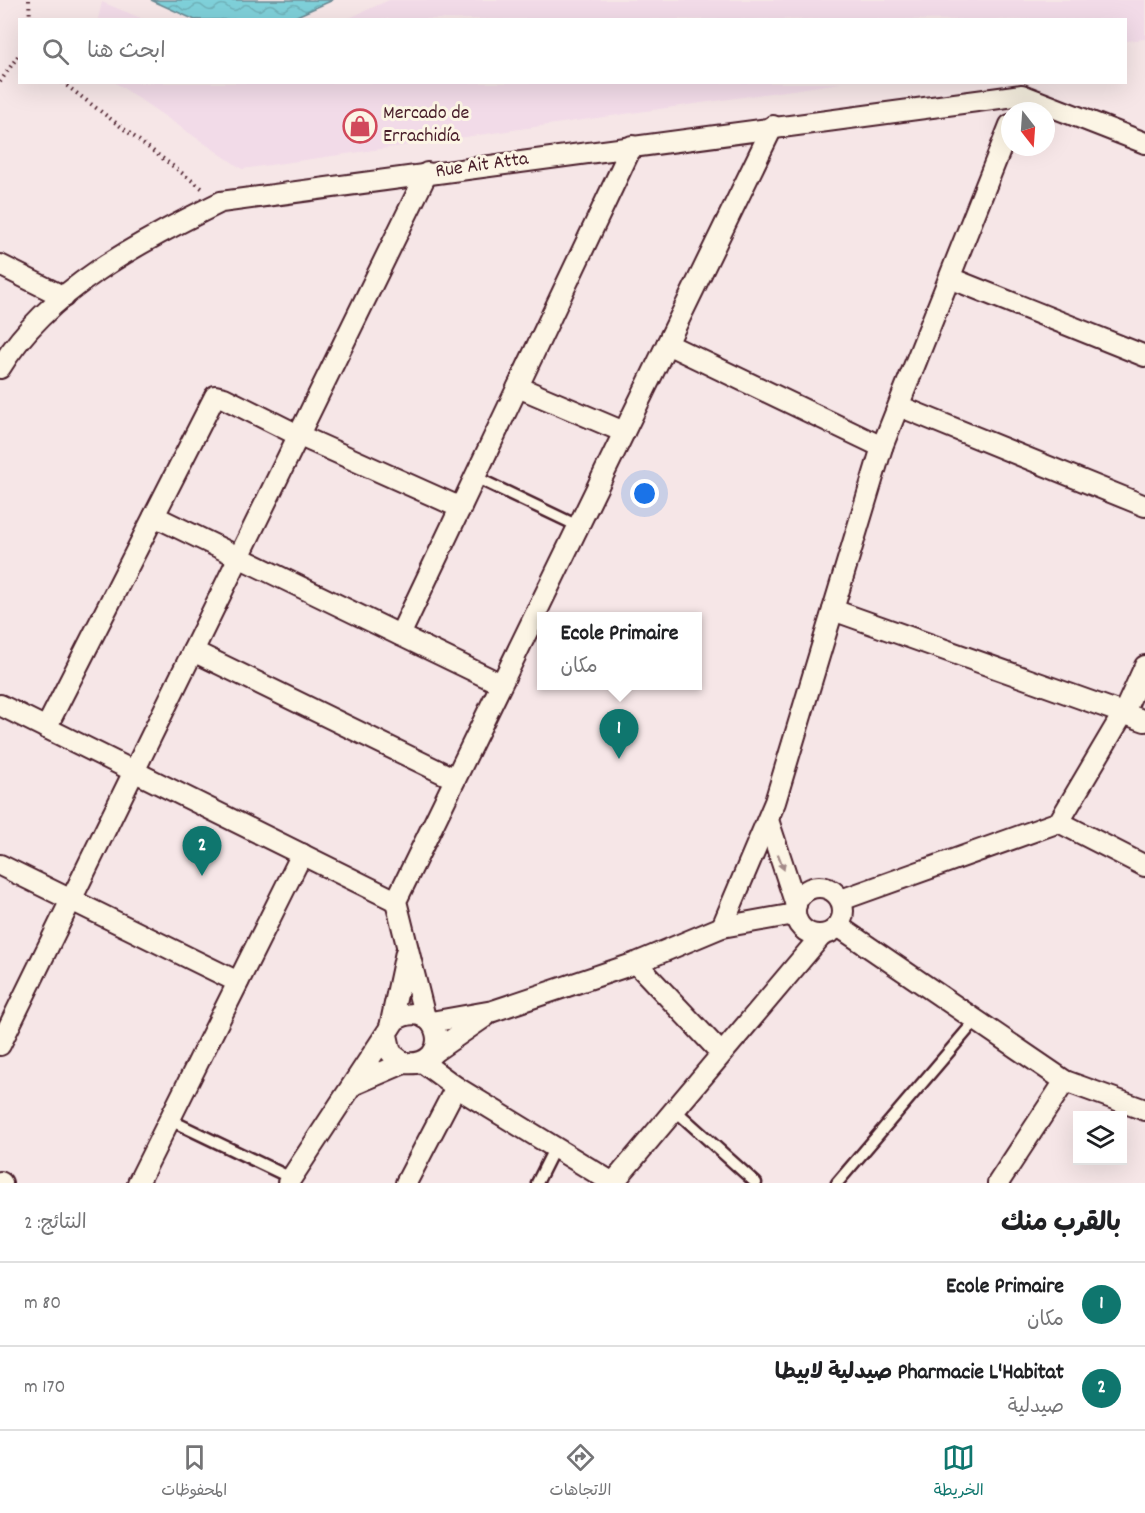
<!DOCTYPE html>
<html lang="ar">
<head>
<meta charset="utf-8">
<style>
	:root { --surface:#fff; --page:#f6f6f6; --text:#202124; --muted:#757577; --line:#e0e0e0; --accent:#0f766e }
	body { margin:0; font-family:Dekko,"Playpen Sans Arabic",sans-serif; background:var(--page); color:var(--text); direction:rtl }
	.controls { position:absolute; right:18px; bottom:18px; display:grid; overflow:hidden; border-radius:0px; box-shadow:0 6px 24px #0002 }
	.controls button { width:54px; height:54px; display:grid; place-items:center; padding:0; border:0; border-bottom:2px solid var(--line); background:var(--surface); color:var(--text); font:30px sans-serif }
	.compass { position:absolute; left:1001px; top:102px; width:54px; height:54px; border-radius:50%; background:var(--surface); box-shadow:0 6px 24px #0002; rotate:163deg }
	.you { position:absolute; left:645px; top:494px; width:21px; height:21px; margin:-15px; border:4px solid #fff; border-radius:50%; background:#1a73e8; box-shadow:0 0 0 9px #1a73e833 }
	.badge { display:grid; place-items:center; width:39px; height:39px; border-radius:50%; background:var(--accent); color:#fff; font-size:20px; font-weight:700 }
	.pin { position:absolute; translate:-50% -50px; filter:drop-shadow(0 2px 3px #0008) }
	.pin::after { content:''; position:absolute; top:32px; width:21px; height:18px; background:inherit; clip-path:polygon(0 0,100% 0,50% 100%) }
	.popup { position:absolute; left:537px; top:612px; width:165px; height:78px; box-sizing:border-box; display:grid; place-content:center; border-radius:0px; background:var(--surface); filter:drop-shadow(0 2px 4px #0005); font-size:20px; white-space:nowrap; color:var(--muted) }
	.popup b { font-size:22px; color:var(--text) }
	.popup::after { content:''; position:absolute; left:50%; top:100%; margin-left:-12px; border:12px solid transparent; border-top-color:var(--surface) }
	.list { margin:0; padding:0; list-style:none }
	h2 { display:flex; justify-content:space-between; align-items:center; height:78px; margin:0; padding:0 24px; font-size:26px }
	h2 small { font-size:20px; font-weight:400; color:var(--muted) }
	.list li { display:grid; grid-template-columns:39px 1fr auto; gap:18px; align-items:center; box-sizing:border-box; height:84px; padding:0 24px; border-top:2px solid var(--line) }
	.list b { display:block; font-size:22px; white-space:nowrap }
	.list p { margin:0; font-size:20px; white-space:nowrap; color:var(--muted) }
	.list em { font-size:20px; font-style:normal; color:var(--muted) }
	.icon { flex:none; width:33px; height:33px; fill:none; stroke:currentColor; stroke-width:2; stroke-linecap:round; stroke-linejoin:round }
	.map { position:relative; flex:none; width:1145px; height:1183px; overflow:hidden; direction:ltr }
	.search { position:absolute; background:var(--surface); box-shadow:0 6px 24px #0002; left:18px; right:18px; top:18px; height:66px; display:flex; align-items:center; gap:15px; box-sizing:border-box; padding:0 21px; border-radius:0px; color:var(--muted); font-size:22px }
	.sheet { height:246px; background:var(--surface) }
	nav { display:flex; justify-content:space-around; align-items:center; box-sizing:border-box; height:84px; border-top:2px solid var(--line); background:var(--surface); font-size:16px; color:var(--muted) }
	nav a { display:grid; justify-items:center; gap:3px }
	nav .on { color:var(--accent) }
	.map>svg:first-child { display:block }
</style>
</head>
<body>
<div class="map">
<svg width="1145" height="1183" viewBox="0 0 1145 1183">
	<defs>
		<pattern id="water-waves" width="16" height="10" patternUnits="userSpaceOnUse" patternTransform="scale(1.5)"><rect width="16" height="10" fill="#7fd0d9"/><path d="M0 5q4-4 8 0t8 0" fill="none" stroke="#6fb2ba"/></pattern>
	</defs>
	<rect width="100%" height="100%" fill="#f6e6e7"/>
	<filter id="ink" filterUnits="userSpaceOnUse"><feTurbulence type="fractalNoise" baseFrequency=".0167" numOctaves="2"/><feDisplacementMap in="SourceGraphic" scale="12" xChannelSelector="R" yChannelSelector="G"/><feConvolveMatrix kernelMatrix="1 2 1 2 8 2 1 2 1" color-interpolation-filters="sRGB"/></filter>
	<g filter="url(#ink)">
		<g fill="#f2dbe8">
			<polygon points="389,0 1145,0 1145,39 1126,41 1126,20 347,19"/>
			<polygon points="102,2 143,19 98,19"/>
			<polygon points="116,83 841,83 242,169"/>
		</g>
		<polygon fill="url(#water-waves)" stroke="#6a8993" stroke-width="1.5" points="151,0 333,0 290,19 195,20"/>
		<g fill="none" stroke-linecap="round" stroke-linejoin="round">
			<g stroke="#4a1f2b" stroke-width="15">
				<g id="service">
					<polyline points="475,477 578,526"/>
					<polyline points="675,1110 756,1183"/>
					<polyline points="170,1120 291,1178"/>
					<polyline points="537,1183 555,1147"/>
					<polyline points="837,1183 976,1020"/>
				</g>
			</g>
			<g stroke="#4a1f2b" stroke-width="24">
				<g id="minor">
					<polyline points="0,265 64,297"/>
					<polyline points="950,278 1145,356"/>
					<polyline points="667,344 882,447"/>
					<path d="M0,368C48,289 140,242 221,202L1022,95L1145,143"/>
					<polyline points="518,387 624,432"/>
					<polyline points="899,406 1145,506"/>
					<polyline points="154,516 501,684"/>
					<polyline points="833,610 1145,721"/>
					<polyline points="400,635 632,146"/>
					<polyline points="193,651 455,779"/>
					<polyline points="0,705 396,901"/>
					<polyline points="46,728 215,396 224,398 298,435 461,508"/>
					<polyline points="768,820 796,905"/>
					<polyline points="1059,822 1145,866"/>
					<polyline points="0,865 238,982"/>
					<circle cx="819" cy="911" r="24"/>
					<polyline points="841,900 1059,822 1124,712 1145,666"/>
					<polyline points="838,926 1065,1081 1145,1110"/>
					<polyline points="722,927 775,802 882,447 1010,125"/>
					<polyline points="636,963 721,1053"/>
					<polyline points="425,1018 396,901 773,126"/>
					<polyline points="431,1022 493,1011 636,963 722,927 795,914"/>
					<polyline points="390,1027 406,952"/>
					<polyline points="0,1045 427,173"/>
					<polyline points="434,1052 486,1016"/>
					<polyline points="355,1084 404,1063"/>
					<polyline points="456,1087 613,1183"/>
					<polyline points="0,1182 2,1183"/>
					<polyline points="138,1183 302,854"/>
					<path d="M288,1183L395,1020C440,993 457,1069 404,1063L391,1053L387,1035"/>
					<polyline points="406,1183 456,1087 422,1062"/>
					<polyline points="613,1183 822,935"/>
					<polyline points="998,1183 1065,1081"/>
				</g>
			</g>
			<g stroke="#4a1f2b" stroke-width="4" stroke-dasharray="1.5 4.5" stroke-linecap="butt">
				<polyline points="29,0 30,20"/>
				<polyline points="0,82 20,53"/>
				<polyline points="62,82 203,189"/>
			</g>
			<use href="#service" stroke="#fcf5e5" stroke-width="10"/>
			<use href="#minor" stroke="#fcf5e5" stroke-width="20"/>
		</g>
		<defs><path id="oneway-solid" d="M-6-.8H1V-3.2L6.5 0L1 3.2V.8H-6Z" transform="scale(1.5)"/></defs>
		<use fill="#a38a88" href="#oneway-solid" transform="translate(781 862) rotate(69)"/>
	</g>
	<defs>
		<g id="shop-ring" transform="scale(1.725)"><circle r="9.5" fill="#fcf5e5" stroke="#d1495b" stroke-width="1.5"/><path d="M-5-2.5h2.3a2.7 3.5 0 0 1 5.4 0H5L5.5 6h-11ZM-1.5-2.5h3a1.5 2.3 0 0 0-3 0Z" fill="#d1495b"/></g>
	</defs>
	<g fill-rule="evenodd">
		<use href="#shop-ring" x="360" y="126"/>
	</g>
	<g text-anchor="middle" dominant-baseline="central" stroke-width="6" stroke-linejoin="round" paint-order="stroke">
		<g font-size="20" fill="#4a1f2b" stroke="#fcf5e5" text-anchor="start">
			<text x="383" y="114">Mercado de<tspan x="383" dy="23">Errachidía</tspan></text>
		</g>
		<g font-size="20" fill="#4a1f2b" stroke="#fcf5e5">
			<text transform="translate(482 166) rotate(-8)">Rue Ait Atta</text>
		</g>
	</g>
</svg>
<div class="controls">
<button><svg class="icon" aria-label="layers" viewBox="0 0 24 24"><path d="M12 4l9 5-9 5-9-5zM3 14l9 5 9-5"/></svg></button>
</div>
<svg class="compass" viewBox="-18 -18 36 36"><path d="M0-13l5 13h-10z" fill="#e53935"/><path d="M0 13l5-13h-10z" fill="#757577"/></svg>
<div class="you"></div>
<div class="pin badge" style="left:619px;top:759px">1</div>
<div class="popup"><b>Ecole Primaire</b>مكان</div>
<div class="pin badge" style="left:202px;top:876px">2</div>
<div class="search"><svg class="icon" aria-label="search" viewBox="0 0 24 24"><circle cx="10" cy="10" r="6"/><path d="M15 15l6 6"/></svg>ابحث هنا</div>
</div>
<section class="sheet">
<h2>بالقرب منك<small>النتائج: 2</small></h2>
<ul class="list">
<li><span class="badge">1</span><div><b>Ecole Primaire</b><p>مكان</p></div><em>80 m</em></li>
<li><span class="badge">2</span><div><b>Pharmacie L'Habitat صيدلية لابيطا</b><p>صيدلية</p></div><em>170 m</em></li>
</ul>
</section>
<nav>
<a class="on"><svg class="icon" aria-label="map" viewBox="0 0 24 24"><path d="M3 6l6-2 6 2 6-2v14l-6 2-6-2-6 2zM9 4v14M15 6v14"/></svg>الخريطة</a>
<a><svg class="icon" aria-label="directions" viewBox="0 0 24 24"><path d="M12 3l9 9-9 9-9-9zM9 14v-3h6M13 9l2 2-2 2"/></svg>الاتجاهات</a>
<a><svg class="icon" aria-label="saved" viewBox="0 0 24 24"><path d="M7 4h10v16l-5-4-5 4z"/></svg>المحفوظات</a>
</nav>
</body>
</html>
